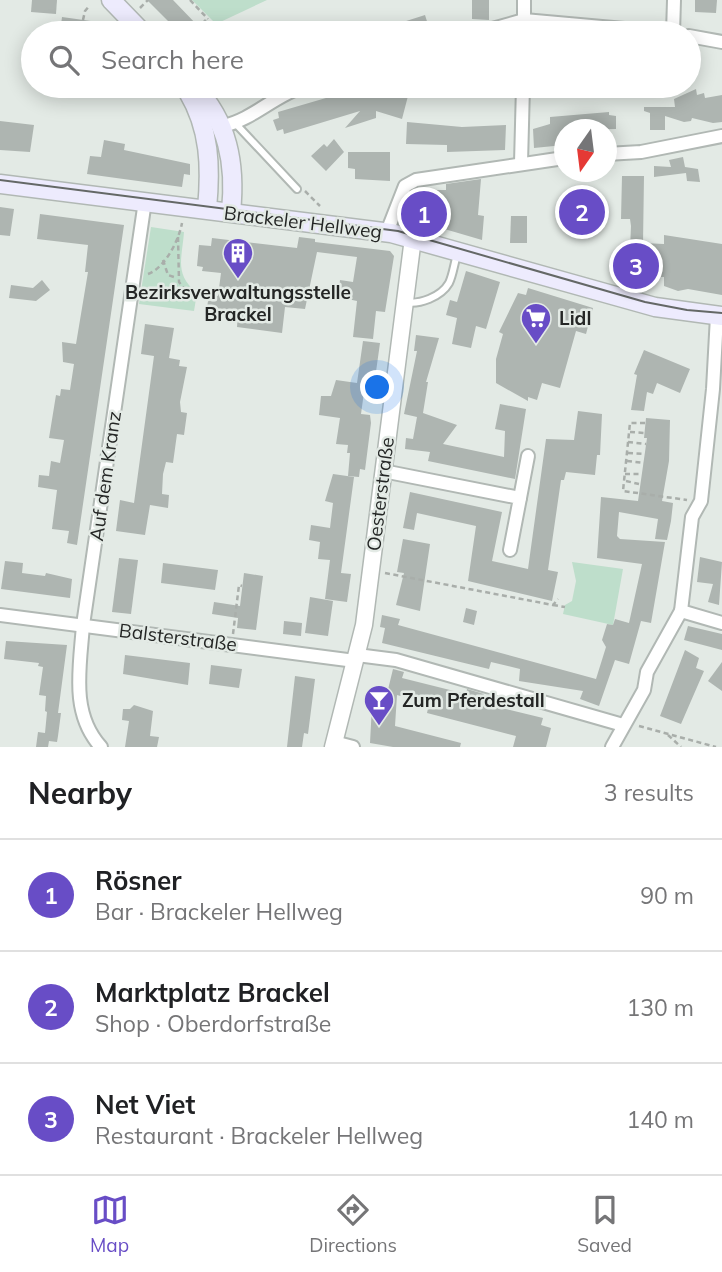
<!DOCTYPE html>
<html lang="en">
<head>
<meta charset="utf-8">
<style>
	:root { --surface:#fff; --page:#f2f2f2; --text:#202124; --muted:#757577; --line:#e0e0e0; --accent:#684dc6 }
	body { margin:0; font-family:Mulish,sans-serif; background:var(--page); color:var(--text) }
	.compass { position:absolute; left:554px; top:119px; width:63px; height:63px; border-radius:50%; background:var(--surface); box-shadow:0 4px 18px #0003; rotate:194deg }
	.you { position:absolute; left:378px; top:388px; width:24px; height:24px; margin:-18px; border:5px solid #fff; border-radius:50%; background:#1a73e8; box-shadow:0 0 0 10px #1a73e833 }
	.badge { display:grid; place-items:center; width:46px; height:46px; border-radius:50%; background:var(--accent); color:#fff; font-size:23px; font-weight:700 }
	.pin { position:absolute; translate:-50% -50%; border:4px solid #fff; box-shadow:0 2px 7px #0006 }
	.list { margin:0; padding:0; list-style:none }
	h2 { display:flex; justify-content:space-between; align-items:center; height:91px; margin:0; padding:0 28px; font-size:30px }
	h2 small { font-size:23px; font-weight:400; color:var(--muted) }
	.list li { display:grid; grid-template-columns:46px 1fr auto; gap:21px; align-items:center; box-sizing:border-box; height:112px; padding:0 28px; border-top:2px solid var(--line) }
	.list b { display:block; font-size:26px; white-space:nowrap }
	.list p { margin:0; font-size:23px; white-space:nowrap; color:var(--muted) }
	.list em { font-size:23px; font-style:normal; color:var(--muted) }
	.icon { flex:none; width:38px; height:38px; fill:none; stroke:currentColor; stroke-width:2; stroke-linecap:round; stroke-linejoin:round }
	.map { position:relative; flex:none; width:722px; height:747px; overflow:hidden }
	.search { position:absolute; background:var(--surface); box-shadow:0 4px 18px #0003; left:21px; right:21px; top:21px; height:77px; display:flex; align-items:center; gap:18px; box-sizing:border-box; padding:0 24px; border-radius:38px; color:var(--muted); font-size:26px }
	.sheet { height:427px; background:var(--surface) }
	nav { display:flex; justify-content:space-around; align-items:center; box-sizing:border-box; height:98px; border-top:2px solid var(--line); background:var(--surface); font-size:19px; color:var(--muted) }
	nav a { display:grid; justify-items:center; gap:4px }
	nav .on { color:var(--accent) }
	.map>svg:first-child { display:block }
</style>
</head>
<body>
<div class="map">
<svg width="722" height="747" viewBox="0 0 722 747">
	<rect width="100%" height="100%" fill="#e3eae5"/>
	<g fill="#bedecb">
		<polygon points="192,0 267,0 216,24"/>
		<path d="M151,227L184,232C182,259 174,274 197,293L194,311L139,304Z"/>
		<polygon points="572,562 623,569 613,625 563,614 565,605 572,601 576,581"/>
	</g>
	<g fill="#aeb5b1">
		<polygon points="32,0 57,0 56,14 31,12"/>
		<polygon points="147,0 173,0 198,26 205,19 218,33 180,33"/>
		<polygon points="472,0 489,0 489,20 472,19"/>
		<polygon points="695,0 717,0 716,13 695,12"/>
		<polygon points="425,15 430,31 404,33 400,23"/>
		<polygon points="62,17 105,23 104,33 60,33"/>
		<polygon points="367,86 433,86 433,89 408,96 402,119 376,111 376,118 345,128 360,111 284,134 283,129 277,131 273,120 279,118 278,112"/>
		<polygon points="696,89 697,95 704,93 705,98 722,95 722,122 713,123 692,118 691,121 684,122 665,116 665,130 650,130 650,113 644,111 644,107 675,107 674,99"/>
		<polygon points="609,112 609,115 616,116 616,129 564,130 564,145 534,148 533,129 550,124 550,117"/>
		<polygon points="0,121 34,125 30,152 0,150"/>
		<polygon points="407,122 462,127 506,125 505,150 447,152 447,145 406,144"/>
		<polygon points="334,139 344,152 326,171 311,156 324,144 327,147"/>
		<polygon points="104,140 125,144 124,150 190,164 190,175 184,174 182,187 87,174 90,156 101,157"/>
		<polygon points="348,152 390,152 390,181 355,179 355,169 348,168"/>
		<polygon points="683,157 685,167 698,169 700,182 687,181 686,173 654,177 654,166 671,167 669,160"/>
		<polygon points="622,176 644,176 643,243 664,244 664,235 722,244 722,295 688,289 678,291 664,286 664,277 623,275 624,248 630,249 631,226 630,219 621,219"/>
		<polygon points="481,179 478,215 484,216 482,240 407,218 415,191 436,197 437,190 446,190 446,184"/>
		<polygon points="0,207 14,209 10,236 0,235"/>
		<polygon points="40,214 124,225 77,545 67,543 69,531 52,529 57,490 38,487 39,475 49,476 51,461 60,463 64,440 49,438 56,395 60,396 61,389 70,390 74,364 63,362 62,342 76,344 88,272 85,272 88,245 37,239"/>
		<polygon points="511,216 527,216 527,243 510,243"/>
		<polygon points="299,237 315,239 315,242 390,251 394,256 385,312 376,311 373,339 353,337 357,301 338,297 340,280 353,282 357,257 317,252 305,309 285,307 282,333 237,327 238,312 207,308 209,294 218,296 221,273 202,271 203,267 197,266 199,245 211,246 212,238 297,248"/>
		<polygon points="466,271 500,282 486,329 476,326 471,348 452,344 457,318 446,315 450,300 457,302"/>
		<polygon points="42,280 50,290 36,301 9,298 11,285 33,288"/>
		<polygon points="528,288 593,308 586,334 576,331 560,388 542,383 537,400 528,397 528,401 496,383 496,359 503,334 499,332 518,293 526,295"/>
		<polygon points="145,324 174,328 169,358 180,360 179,366 187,367 180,402 181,412 187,413 184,435 177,434 173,463 166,462 163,474 162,494 169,495 168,508 150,505 145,535 116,531 120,500 134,503 154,356 141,354"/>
		<polygon points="416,335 439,338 426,382 428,382 423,413 457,425 443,444 504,457 505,431 495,429 500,404 526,409 515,479 428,461 430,452 405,449 406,438 413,439 417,417 404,414 417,351 414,351"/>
		<polygon points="363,341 380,343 374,386 365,385 361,414 370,415 371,423 365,470 360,469 359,477 348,476 350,453 347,453 348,445 336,444 340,418 319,415 321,396 331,396 336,380 357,383"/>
		<polygon points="644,350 690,369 680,393 657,383 653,394 647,392 644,411 631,410 637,375 634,374"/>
		<polygon points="578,411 602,414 600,455 597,455 595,475 566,472 564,480 561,480 548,570 558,572 552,601 468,581 476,526 417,513 414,530 403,528 410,492 502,512 492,561 528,569 546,439 574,440"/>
		<polygon points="646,418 670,420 669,461 662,501 673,503 671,521 667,540 655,539 658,519 619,512 617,536 620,539 665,542 651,623 641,621 629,664 615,660 599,706 580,699 583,691 519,681 520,669 491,662 489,669 382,643 385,628 380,627 382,615 400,619 398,625 596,679 606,647 602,640 607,624 613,625 615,619 629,623 642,564 597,558 601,497 638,501 647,438 644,438"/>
		<polygon points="333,474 354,477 341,573 351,574 347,602 325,599 330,560 318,559 320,542 309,540 311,525 330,528 333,503 325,501"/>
		<polygon points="403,539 430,544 420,611 396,605 404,573 397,572"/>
		<polygon points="700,557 722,562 719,605 708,602 713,584 697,582"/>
		<polygon points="119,558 138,560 131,614 112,612"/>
		<polygon points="5,561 23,563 22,573 45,576 46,573 72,579 70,598 1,589"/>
		<polygon points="163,563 218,570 215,590 161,583"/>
		<polygon points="244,573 263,576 256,630 237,628 238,618 212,614 214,602 240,606"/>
		<polygon points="310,597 333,601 328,636 305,633"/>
		<polygon points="466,608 477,611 474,625 463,622"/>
		<polygon points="284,621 302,623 301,636 283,634"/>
		<polygon points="688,626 722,634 722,650 684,640"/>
		<polygon points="6,641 67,645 58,713 61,713 58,736 57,742 49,741 48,747 36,747 38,732 45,733 47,712 45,711 46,696 39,695 43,667 38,666 39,663 4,659"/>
		<polygon points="685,650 699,658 696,668 704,671 681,724 660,716"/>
		<polygon points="125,655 190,663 188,685 123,674"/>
		<polygon points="722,662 722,691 708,681"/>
		<polygon points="211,665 242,669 239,688 209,684"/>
		<polygon points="393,669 404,672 402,678 466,694 467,689 484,694 482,703 543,718 541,725 551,728 546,747 513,747 516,736 427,713 429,704 397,695 395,726 461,743 460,747 393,747 370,743 372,705 384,706"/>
		<polygon points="295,676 315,679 308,734 304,733 302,747 287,747"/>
		<polygon points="134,705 153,711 150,736 159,737 157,747 125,747 129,721 122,720 123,709 130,709"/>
	</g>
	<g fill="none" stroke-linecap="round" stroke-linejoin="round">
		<g stroke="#b1b8b4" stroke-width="10">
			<g id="service">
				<polyline points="235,123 297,189"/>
				<path d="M405,302C419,305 441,297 449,283C453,275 454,264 457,255"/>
			</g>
		</g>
		<g stroke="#b1b8b4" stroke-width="16">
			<g id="minor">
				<polyline points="478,33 524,20 669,33"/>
				<polyline points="524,33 524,0"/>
				<polyline points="673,33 674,0"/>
				<polyline points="689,36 722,42"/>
				<path d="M223,126C252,120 275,95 304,86"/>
				<polyline points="606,154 641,152 722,136"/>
				<polyline points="521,163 523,86"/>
				<polyline points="387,232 405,186 416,180 564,158"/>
				<polyline points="717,316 713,389 701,501 692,517 681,611 722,623"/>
				<polyline points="383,471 520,498 510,550"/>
				<polyline points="520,498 528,456"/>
				<polyline points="0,615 355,661"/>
				<polyline points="357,655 396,660 623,725"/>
				<polyline points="334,742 353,747"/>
				<path d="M101,747C70,713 80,667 83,625L145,201"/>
				<polyline points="612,747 644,690 647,672 681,611"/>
			</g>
		</g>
		<g stroke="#b1b8b4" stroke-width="19">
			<polyline id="tertiary" points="333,747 364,625 413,238"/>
		</g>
		<g stroke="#b1b8b4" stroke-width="21">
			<g id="secondary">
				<polyline points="111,0 143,33"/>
				<path d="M194,86C228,121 236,164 231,212"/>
				<path d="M188,92C210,129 211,167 207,209"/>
				<polyline points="0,184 391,233 655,307 722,316"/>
			</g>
		</g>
		<g stroke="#a9aeaa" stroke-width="2.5" stroke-dasharray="5 3.5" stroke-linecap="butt">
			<polyline points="190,0 208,19"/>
			<polyline points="140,8 148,0"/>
			<polyline points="83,20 85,11 90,5"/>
			<polyline points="305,191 320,206"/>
			<polyline points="178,237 179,282 190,296"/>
			<polyline points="163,260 168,275 177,278"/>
			<path d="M148,274C165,268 179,240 182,223"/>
			<polyline points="645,423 630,423 623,491 687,500"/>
			<polyline points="630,432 644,433"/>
			<polyline points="628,442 646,444"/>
			<polyline points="628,453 645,454"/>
			<polyline points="627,461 644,463"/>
			<polyline points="625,474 640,474"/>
			<polyline points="626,481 639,484"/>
			<polyline points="385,573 553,605 558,599"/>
			<polyline points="553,605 565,607"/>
			<polyline points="233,634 239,585 242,586"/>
			<polyline points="639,726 716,747"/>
			<polyline points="668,735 681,747"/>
		</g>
		<use href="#service" stroke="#fff" stroke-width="6"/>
		<use href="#minor" stroke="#fff" stroke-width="12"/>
		<use href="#tertiary" stroke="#fff" stroke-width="16"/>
		<use href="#secondary" stroke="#edebfd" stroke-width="18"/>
		<polyline stroke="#646866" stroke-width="2" points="0,180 398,231 645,302 687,310 722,313"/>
	</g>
	<defs>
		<g id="building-pin" transform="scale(1.575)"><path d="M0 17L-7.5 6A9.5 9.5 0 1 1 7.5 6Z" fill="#684dc6" stroke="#e3eae5"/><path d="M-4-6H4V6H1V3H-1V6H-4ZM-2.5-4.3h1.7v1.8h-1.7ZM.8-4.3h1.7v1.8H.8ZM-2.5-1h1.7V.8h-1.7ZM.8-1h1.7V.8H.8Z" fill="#fff"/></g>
		<g id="supermarket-pin" transform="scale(1.575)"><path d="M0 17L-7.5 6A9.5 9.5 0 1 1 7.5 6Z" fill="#684dc6" stroke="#e3eae5"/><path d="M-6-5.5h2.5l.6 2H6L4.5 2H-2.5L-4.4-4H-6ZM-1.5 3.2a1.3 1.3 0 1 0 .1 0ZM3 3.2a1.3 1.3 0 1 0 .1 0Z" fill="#fff"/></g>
		<g id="bar-pin" transform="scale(1.575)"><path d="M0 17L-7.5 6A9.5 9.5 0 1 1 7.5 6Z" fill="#684dc6" stroke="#e3eae5"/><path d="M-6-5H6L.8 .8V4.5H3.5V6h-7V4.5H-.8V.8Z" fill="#fff"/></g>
	</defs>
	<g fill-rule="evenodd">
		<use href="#building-pin" x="238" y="253"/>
		<use href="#supermarket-pin" x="536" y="318"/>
		<use href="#bar-pin" x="379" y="700"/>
	</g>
	<g text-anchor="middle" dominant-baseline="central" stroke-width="5" stroke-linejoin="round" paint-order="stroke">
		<g font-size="19" fill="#242625" stroke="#e3eae5">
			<text transform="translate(303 222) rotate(7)">Brackeler Hellweg</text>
			<text transform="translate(105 476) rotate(-82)">Auf dem Kranz</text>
			<text transform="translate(380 494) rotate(-83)">Oesterstraße</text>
			<text transform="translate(178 637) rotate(7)">Balsterstraße</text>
		</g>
		<g font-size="19" font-weight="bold" fill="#242625" stroke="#e3eae5" text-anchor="start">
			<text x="238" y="292" text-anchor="middle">Bezirksverwaltungsstelle<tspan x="238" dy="22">Brackel</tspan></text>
			<text x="559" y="318">Lidl</text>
			<text x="402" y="700">Zum Pferdestall</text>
		</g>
	</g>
</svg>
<svg class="compass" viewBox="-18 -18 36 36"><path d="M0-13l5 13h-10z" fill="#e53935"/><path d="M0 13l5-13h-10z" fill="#757577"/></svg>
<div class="you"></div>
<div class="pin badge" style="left:424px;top:214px">1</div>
<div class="pin badge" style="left:582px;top:212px">2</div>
<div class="pin badge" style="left:636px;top:266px">3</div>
<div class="search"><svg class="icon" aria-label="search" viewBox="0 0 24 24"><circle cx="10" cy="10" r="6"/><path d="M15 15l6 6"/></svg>Search here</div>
</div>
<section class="sheet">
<h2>Nearby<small>3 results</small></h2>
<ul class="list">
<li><span class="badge">1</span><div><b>Rösner</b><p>Bar · Brackeler Hellweg</p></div><em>90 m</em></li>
<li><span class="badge">2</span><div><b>Marktplatz Brackel</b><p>Shop · Oberdorfstraße</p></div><em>130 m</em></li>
<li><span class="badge">3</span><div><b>Net Viet</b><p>Restaurant · Brackeler Hellweg</p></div><em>140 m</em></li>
</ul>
</section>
<nav>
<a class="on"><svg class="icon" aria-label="map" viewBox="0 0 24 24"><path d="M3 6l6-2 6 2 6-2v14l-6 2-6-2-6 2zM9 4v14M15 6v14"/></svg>Map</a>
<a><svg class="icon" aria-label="directions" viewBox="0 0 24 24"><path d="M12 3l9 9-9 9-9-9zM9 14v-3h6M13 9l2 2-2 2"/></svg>Directions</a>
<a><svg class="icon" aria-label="saved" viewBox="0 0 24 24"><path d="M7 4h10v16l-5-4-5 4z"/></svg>Saved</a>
</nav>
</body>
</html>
